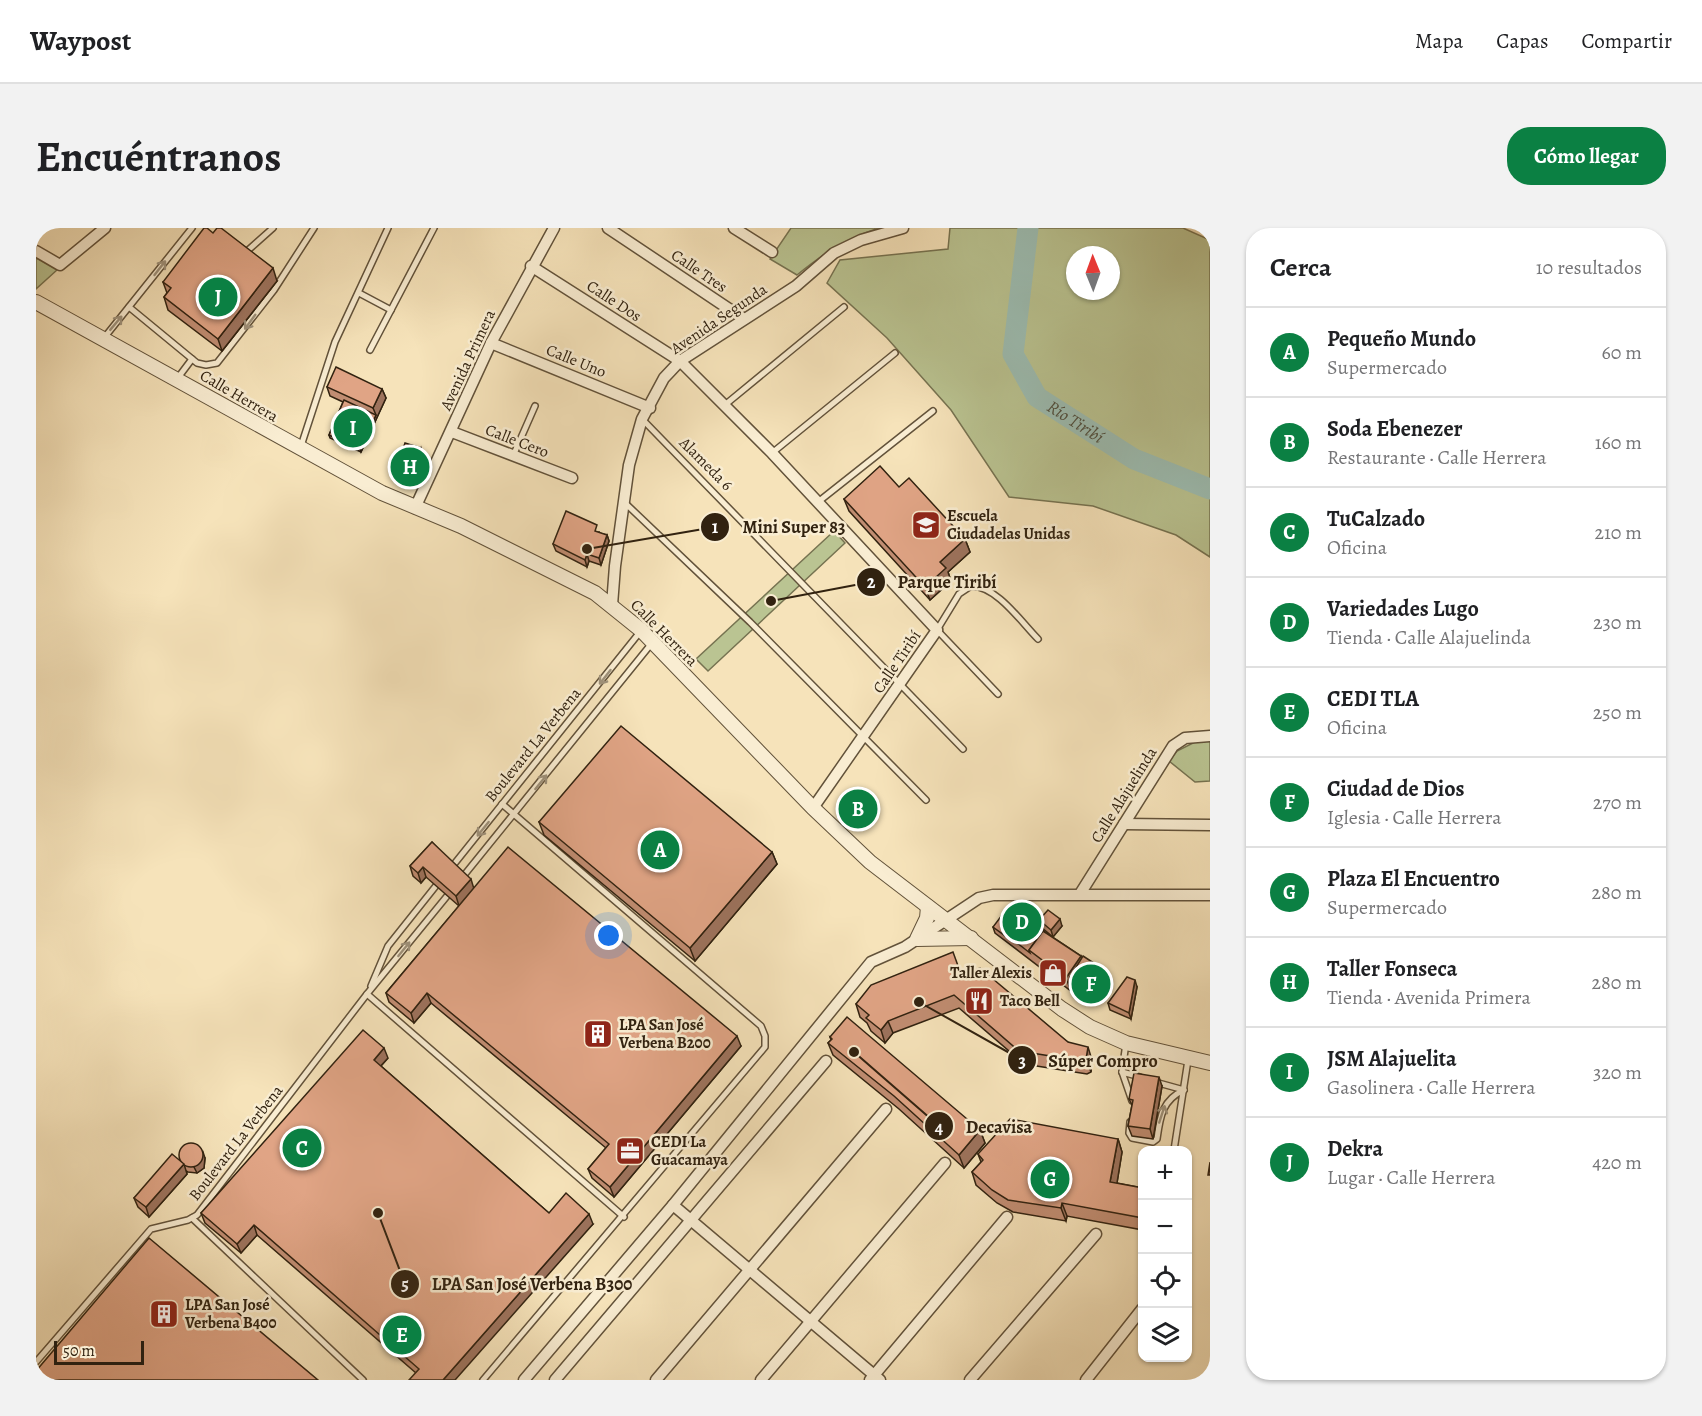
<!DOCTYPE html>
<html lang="es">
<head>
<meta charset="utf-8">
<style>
	:root { --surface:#fff; --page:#f2f2f2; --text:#202124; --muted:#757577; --line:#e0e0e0; --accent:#0b8043 }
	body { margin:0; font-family:Alegreya,serif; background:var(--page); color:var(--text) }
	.controls { position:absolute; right:18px; bottom:18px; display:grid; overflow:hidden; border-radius:12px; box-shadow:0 2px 4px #0004 }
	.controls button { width:54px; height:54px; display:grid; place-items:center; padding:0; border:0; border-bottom:2px solid var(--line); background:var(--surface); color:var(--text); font:30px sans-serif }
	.compass { position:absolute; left:1030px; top:18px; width:54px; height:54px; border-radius:50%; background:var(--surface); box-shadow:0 2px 4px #0004; rotate:359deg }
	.scale { position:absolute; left:18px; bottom:15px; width:90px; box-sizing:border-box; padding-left:6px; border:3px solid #312210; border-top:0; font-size:16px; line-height:21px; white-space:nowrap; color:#312210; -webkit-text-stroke:4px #f9edd2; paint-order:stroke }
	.you { position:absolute; left:573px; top:708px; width:21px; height:21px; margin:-15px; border:4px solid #fff; border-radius:50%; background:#1a73e8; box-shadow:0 0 0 9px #1a73e833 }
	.badge { display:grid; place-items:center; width:39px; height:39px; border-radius:50%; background:var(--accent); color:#fff; font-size:20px; font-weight:700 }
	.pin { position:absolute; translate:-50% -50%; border:3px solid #fff; box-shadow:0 2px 6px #0006 }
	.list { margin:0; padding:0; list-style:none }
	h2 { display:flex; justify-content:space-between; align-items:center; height:78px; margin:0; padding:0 24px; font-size:26px }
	h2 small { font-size:20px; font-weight:400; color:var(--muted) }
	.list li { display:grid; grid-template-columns:39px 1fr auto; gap:18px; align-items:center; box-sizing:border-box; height:90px; padding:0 24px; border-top:2px solid var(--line) }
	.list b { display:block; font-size:22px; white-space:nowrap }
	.list p { margin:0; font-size:20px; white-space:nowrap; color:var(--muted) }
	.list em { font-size:20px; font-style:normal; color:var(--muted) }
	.icon { flex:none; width:33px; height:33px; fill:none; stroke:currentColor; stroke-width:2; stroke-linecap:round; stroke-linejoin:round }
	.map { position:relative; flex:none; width:1174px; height:1152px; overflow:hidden; border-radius:24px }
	header { display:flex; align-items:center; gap:36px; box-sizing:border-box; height:84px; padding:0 30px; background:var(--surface); border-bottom:2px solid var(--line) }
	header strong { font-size:28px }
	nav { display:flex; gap:33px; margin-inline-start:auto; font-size:21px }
	.intro { display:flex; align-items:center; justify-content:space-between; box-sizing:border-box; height:144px; padding:0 36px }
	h1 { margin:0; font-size:42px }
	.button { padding:15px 27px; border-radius:24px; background:var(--accent); color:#fff; font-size:21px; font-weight:700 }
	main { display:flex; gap:36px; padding:0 36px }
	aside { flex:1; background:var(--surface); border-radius:24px; box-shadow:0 2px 4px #0004 }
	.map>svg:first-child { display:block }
</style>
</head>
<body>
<header>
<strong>Waypost</strong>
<nav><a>Mapa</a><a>Capas</a><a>Compartir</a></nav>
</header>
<div class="intro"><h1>Encuéntranos</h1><a class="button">Cómo llegar</a></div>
<main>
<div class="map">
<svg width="1174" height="1152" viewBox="0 0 1174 1152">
	<rect width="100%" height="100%" fill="#f6e3ba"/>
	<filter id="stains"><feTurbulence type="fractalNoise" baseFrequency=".00333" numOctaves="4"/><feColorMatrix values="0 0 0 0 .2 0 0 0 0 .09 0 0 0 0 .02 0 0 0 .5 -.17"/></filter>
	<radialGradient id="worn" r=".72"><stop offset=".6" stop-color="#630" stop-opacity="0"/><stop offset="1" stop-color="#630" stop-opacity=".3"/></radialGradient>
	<g fill="#bac492" stroke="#767351" stroke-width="1.5" fill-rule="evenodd">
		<path d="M755,0H843C811,10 788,25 761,47L734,31Z"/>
		<path d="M914,0H1147L1174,12V329L1140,307L1057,278L973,269L915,182L851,110L791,55L804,32L912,21ZM1039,27H1075V63H1039Z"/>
		<polygon points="0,30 21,42 0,61"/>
		<polygon points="798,303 809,315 672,443 660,431"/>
		<polygon points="1161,513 1174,513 1174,553 1159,554 1133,533 1141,523"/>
	</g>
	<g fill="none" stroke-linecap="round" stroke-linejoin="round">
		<path stroke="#9dbeb3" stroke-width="21" id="s1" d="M992,0L977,126L1001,169L1098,231L1174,261"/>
		<g stroke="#62523a" stroke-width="8">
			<g id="service">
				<polyline points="210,24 237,0"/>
				<polyline points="323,65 355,82"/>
				<polyline points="93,79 161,135 170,137 181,135 238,62 278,0"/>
				<polyline points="68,110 156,0"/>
				<polyline points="334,122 398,0"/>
				<polyline points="141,151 156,131"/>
				<polyline points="690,176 808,79"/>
				<polyline points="606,191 927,521"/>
				<polyline points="265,218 299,114 352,0"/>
				<polyline points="736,225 859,125"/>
				<polyline points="477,228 499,178"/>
				<polyline points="588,274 714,394 890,572"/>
				<polyline points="782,274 897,183"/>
				<path d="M962,466L901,402L923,366L935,358C961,358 985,394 1002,411"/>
				<polyline points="415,640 604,404"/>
				<polyline points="425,651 616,415"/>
				<polyline points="335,758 352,718 403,654"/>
				<polyline points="331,766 588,989"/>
				<polyline points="1090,815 1086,844 1096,873"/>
				<polyline points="1086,844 1104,849"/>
				<polyline points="1119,854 1148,862"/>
				<path d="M1094,894L1093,905L1096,910L1117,914L1121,911C1124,889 1126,872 1148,862"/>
				<polyline points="1138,922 1152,832"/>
				<polyline points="156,990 327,1152"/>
				<polyline points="0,1134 115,1001 152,992 161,987 331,766 416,662"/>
				<polyline points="447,1152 729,819 729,808 725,798 466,576"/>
			</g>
		</g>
		<g stroke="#62523a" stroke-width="13">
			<g id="minor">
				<polyline points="572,0 708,91"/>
				<polyline points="698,0 736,24"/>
				<polyline points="0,23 24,37 69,0"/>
				<polyline points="495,38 644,133 736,225 901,402 777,580"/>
				<polyline points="455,115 614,180"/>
				<polyline points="416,204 536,250"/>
				<polyline points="379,280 455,115 518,0"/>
				<polyline points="576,377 579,338 593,237 606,191 628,150 644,133 760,58 798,25 825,12 867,0"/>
				<polyline points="1088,596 1174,597"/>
				<polyline points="1044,666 1137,518 1149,510 1174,508"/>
				<polyline points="637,977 844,1152"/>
				<polyline points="488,1152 637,977 835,734 869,719 943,670 957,667 1174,667"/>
				<polyline points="519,1152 790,833"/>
				<polyline points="620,1152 850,881"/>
				<polyline points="725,1152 909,935"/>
				<polyline points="834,1152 971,989"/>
				<polyline points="934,1152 1060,1006"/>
				<polyline points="1050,1152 1106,1081"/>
			</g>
		</g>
		<g stroke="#62523a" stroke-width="16">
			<g id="tertiary">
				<polyline points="0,74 346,265 425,298 559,365 605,402 777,580 834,634 1026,781 1054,799 1090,815 1174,835"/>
				<polyline points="892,679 891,690 881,711 935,710"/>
			</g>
		</g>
		<use href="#service" stroke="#f9edd2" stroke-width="5"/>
		<use href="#minor" stroke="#f9edd2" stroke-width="10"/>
		<use href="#tertiary" stroke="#f9edd2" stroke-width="14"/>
	</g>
	<g fill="#c18d72" stroke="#312210" stroke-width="1.5">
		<polygon points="241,53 186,123 132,82 128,69 131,65 127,54"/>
		<polygon points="291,159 346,161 350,170 325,224 294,210 293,207 307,174 294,168"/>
		<polygon points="387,227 377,257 361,252 359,245"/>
		<polygon points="863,259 929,311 934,324 912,344 915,353 894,372 813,283 808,271"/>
		<polygon points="563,304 563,305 571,307 573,313 565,337 553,333 551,339 520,323 517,316"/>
		<polygon points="503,594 736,624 741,636 659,733 508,607"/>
		<polygon points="396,614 438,660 705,818 578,969 556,950 552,941 570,920 395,775 378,795 353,774 350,765 423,678 390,649 385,655 377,648 374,638"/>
		<polygon points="993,686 995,692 994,693 1009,704 1045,728 1046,730 1070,743 1073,752 1060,773 1037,759 1035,763 959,705 957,699 974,694 975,693 974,689"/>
		<polygon points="1003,692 1026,698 1017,709 1005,699"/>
		<polygon points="925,746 1032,814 1056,832 1055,844 1051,846 988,836 923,780 857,805 849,815 835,803 831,795 824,789 820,776"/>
		<polygon points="1101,759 1095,791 1074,782 1072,775"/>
		<polygon points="794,809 944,902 949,915 928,940 863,881 797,827 792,815 795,812"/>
		<polygon points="352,830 345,838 513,985 557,996 380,1145 221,1007 205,1025 169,995 165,985"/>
		<polygon points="1126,858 1117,911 1096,908 1092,898 1096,877 1093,871"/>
		<polygon points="1082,911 1086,924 1081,955 1107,960 1107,1002 1031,988 1030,993 977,984 961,975 940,957 936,944 945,934 942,926"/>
		<polygon points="169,930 168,940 161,945 152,944 150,943 151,946 113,989 102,979 98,970 145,933 144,931"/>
	</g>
	<g fill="#9d735d" stroke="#312210" stroke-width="1.5">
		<polygon points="237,40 241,53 186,123 182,111"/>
		<polygon points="346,161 350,170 325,224 324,221 340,187 337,180"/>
		<polygon points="385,220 387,227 377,257 375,250"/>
		<polygon points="571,307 573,313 565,337 563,330"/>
		<polygon points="929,311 934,324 912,344 915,353 894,372 889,359 904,334"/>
		<polygon points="551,326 553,333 551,339 549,332"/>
		<polygon points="828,576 829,579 820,589 819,586"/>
		<polygon points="736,624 741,636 659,733 654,720"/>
		<polygon points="387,639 390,649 385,655 382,645"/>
		<polygon points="435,651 438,661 423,678 420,668"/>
		<polygon points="993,686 995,692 986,704 983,697"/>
		<polygon points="1024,691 1026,698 1017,709 1015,702"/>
		<polygon points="1045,728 1049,740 1034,749 1037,759 1035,763 1030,750"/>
		<polygon points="1070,743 1073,752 1060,773 1056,764"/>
		<polygon points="1099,752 1101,759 1095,791 1093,785"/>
		<polygon points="391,765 395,775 378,795 375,785"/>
		<polygon points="852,793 857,805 849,815 845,802"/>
		<polygon points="701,808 705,818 578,969 574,959"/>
		<polygon points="1052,819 1056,832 1055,844 1050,831"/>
		<polygon points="348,820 352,830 341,842 338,832"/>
		<polygon points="1123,849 1126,858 1117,911 1114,901"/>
		<polygon points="944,902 949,915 928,940 923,927"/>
		<polygon points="1082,911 1086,924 1079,967 1074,954"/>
		<polygon points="167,924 169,930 168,940 161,945 158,939"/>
		<polygon points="148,936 151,946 113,989 110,979"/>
		<polygon points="1026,975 1031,988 1030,993 1025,980"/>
		<polygon points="1152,976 1155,987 1152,1008"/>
		<polygon points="553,986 557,996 419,1152 407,1152"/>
		<polygon points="218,997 221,1007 205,1025 201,1016"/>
	</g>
	<g fill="#e0a485" stroke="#312210" stroke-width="1.5">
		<polygon points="168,0 171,0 177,5 181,0 185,0 237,40 182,111 128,69 135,60 127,54"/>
		<polygon points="300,139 346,161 337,180 291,159"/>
		<polygon points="308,172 340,187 324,221 293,207"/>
		<polygon points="369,215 385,220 375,250 359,245"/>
		<polygon points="844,238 863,259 873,250 929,311 904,334 910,340 889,359 808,271"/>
		<polygon points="530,283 561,297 559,303 571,307 563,330 551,326 549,332 517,316"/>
		<polygon points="585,498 736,624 654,720 503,594"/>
		<polygon points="822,571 828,576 819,586 813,581"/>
		<polygon points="396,614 435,651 420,668 387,639 382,645 374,638"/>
		<polygon points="472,619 701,808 574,959 552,941 573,916 391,765 375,785 350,765"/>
		<polygon points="983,678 993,686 983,697 974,689"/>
		<polygon points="1012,682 1024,691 1015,702 1003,692"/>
		<polygon points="966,687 974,694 967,704 968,707 957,699"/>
		<polygon points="992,692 1009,704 1007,703 993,722 994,725 967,704 976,693 986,700"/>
		<polygon points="1007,703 1045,728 1030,750 993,722"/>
		<polygon points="917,724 925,746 944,740 1032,814 1052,819 1050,831 1046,833 983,823 918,767 852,793 845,802 830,790 833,787 820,776 835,757"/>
		<polygon points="1047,728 1070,743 1056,764 1034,749"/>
		<polygon points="1091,749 1099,752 1093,785 1072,775"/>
		<polygon points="811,789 944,902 923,927 858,868 792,815 796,811 794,809"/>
		<polygon points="327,802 348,820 338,832 513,985 530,965 553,986 407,1152 373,1152 383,1141 218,997 201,1016 165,985"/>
		<polygon points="1098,845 1123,849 1114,901 1092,898 1097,872 1093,871"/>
		<polygon points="974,891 1082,911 1074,954 1107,960 1107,990 1026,975 1025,980 972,972 956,962 936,944 947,932 942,926"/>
		<circle cx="155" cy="927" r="12"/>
		<polygon points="136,926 148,936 110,979 98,970"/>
		<polygon points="1174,934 1174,947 1172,947"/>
		<polygon points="113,1010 282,1152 0,1152 0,1143"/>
	</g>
	<defs><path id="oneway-shaft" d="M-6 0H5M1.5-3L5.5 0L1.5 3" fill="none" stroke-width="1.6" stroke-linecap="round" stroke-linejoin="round" transform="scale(1.5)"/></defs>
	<g stroke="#9f927b">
		<use href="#oneway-shaft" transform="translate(124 40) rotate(-52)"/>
		<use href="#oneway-shaft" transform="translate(214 94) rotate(126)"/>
		<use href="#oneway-shaft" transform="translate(80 95) rotate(-50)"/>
		<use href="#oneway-shaft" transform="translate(569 449) rotate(128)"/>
		<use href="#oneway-shaft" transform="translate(505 554) rotate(-51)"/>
		<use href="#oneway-shaft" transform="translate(447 601) rotate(129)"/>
		<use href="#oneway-shaft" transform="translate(368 721) rotate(-51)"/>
		<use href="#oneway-shaft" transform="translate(1126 886) rotate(-72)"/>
	</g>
	<defs>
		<g id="school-square" transform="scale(1.5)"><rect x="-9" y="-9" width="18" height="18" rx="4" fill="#8f2418" stroke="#f9edd2"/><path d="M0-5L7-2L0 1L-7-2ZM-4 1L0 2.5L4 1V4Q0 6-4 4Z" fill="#fff"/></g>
		<g id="shop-square" transform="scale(1.5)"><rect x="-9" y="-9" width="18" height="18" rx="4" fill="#8f2418" stroke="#f9edd2"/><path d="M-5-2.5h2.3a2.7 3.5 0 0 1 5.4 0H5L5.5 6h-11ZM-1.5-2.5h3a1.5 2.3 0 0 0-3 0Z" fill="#fff"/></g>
		<g id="restaurant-square" transform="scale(1.5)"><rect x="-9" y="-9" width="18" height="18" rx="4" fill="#8f2418" stroke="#f9edd2"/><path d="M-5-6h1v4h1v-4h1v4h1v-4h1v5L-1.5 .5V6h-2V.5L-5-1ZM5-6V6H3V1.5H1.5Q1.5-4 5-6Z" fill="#fff"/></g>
		<g id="building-square" transform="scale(1.5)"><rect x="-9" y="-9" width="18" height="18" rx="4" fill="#8f2418" stroke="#f9edd2"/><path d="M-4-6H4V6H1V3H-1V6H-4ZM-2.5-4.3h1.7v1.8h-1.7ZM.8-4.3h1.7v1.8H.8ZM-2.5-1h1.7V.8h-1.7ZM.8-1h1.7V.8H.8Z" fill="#fff"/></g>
		<g id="office-square" transform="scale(1.5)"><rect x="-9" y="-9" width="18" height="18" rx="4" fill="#8f2418" stroke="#f9edd2"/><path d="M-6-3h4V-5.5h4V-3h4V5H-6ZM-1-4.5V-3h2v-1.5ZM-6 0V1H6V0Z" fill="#fff"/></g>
	</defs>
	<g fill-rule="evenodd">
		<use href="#school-square" x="890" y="297"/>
		<use href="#shop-square" x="1017" y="745"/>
		<use href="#restaurant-square" x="943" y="773"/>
		<use href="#building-square" x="562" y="806"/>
		<use href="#office-square" x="594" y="923"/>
		<use href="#building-square" x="128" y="1086"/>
	</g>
	<g text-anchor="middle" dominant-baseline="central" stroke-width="5" stroke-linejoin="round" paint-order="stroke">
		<g font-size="16" fill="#312210" stroke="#f9edd2">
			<text transform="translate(663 43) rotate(34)">Calle Tres</text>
			<text transform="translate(578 73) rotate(33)">Calle Dos</text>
			<text transform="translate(683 91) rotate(-34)">Avenida Segunda</text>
			<text transform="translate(432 132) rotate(-65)">Avenida Primera</text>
			<text transform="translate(540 133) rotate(22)">Calle Uno</text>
			<text transform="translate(203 168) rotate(30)">Calle Herrera</text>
			<text transform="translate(481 213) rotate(21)">Calle Cero</text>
			<text transform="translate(670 236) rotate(45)">Alameda 6</text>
			<text transform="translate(628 405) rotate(45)">Calle Herrera</text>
			<text transform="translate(861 434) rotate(-56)">Calle Tiribí</text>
			<text transform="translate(497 517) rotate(-51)">Boulevard La Verbena</text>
			<text transform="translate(1088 567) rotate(-58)">Calle Alajuelinda</text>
			<text transform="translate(200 915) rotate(-52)">Boulevard La Verbena</text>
		</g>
		<g font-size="16" font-weight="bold" fill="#312210" stroke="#f9edd2" text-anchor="start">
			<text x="911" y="288">Escuela<tspan x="911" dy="18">Ciudadelas Unidas</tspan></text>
			<text x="996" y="745" text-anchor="end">Taller Alexis</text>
			<text x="964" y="773">Taco Bell</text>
			<text x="583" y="797">LPA San José<tspan x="583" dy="18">Verbena B200</tspan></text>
			<text x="615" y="914">CEDI La<tspan x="615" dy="18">Guacamaya</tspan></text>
			<text x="149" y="1077">LPA San José<tspan x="149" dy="18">Verbena B400</tspan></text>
		</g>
		<g font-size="18" font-style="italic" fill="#515141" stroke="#f9edd2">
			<text stroke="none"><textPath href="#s1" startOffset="222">Río Tiribí</textPath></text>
		</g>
	</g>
	<path fill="none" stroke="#312210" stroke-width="2" d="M551 321L679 299M735 373L835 354M883 774L986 832M818 824L903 898M342 985L369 1056"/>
	<g fill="#312210" stroke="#f9edd2" stroke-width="2">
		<circle cx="551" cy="321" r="6"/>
		<circle cx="735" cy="373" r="6"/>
		<circle cx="883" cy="774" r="6"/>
		<circle cx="818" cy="824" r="6"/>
		<circle cx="342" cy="985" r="6"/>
		<circle cx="679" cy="299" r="15"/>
		<circle cx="835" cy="354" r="15"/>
		<circle cx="986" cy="832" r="15"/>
		<circle cx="903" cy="898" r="15"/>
		<circle cx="369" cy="1056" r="15"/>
	</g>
	<g font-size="18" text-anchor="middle" font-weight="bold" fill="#fff">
		<text x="679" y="305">1</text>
		<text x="835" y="360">2</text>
		<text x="986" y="839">3</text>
		<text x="903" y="905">4</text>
		<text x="369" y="1062">5</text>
	</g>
	<g font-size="18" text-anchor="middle" font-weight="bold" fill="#312210" stroke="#f9edd2" stroke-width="5" stroke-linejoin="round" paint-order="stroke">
		<text x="758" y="305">Mini Super 83</text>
		<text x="911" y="360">Parque Tiribí</text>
		<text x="1067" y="839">Súper Compro</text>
		<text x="963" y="905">Decavisa</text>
		<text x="496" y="1062">LPA San José Verbena B300</text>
	</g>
	<rect width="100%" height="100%" filter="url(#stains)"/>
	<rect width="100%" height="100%" fill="url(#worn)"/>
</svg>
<div class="controls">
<button>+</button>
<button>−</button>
<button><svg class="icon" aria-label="locate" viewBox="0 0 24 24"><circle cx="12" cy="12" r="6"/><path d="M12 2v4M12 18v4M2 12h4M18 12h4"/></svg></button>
<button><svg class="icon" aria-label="layers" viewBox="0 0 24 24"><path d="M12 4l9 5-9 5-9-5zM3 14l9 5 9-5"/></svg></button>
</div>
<svg class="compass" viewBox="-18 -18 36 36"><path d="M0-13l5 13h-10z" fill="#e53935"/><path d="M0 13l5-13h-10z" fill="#757577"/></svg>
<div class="scale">50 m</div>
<div class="you"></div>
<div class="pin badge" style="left:624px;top:622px">A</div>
<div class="pin badge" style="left:822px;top:581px">B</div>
<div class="pin badge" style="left:266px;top:920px">C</div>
<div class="pin badge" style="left:986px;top:694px">D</div>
<div class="pin badge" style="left:366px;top:1107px">E</div>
<div class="pin badge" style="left:1055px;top:756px">F</div>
<div class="pin badge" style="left:1014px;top:951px">G</div>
<div class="pin badge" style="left:374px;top:239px">H</div>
<div class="pin badge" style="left:317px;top:200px">I</div>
<div class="pin badge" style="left:182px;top:69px">J</div>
</div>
<aside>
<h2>Cerca<small>10 resultados</small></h2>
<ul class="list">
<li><span class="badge">A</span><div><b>Pequeño Mundo</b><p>Supermercado</p></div><em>60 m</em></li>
<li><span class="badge">B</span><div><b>Soda Ebenezer</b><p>Restaurante · Calle Herrera</p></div><em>160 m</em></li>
<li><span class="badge">C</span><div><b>TuCalzado</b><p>Oficina</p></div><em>210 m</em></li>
<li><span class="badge">D</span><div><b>Variedades Lugo</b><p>Tienda · Calle Alajuelinda</p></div><em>230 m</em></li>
<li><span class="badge">E</span><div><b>CEDI TLA</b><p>Oficina</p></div><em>250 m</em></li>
<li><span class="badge">F</span><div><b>Ciudad de Dios</b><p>Iglesia · Calle Herrera</p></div><em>270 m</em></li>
<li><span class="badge">G</span><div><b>Plaza El Encuentro</b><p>Supermercado</p></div><em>280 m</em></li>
<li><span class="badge">H</span><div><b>Taller Fonseca</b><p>Tienda · Avenida Primera</p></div><em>280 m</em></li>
<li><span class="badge">I</span><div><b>JSM Alajuelita</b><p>Gasolinera · Calle Herrera</p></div><em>320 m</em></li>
<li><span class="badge">J</span><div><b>Dekra</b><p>Lugar · Calle Herrera</p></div><em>420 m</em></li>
</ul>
</aside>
</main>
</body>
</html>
